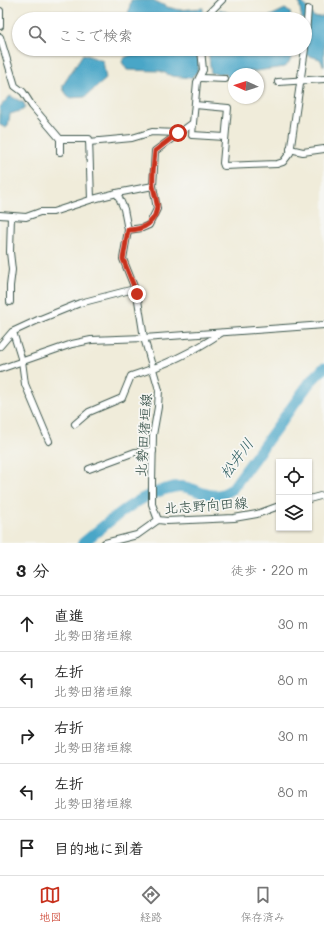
<!DOCTYPE html>
<html lang="ja">
<head>
<meta charset="utf-8">
<style>
	:root { --surface:#fff; --page:#f6f6f6; --text:#222; --muted:#767676; --line:#e0e0e0; --accent:#c8321e }
	body { margin:0; font-family:Mali,"Klee One",sans-serif; background:var(--page); color:var(--text) }
	.controls { position:absolute; right:12px; bottom:12px; display:grid; overflow:hidden; border-radius:0px; box-shadow:0 1px 3px #0004 }
	.controls button { width:36px; height:36px; display:grid; place-items:center; padding:0; border:0; border-bottom:1px solid var(--line); background:var(--surface); color:var(--text); font:20px sans-serif }
	.compass { position:absolute; left:228px; top:68px; width:36px; height:36px; border-radius:50%; background:var(--surface); box-shadow:0 1px 3px #0004; rotate:273deg }
	.stop { position:absolute; width:12px; height:12px; margin:-9px; border:3px solid #c8321e; border-radius:50%; background:#fff }
	.stop.end { background:#c8321e; border-color:#fff; box-shadow:0 1px 4px #0008 }
	.list { margin:0; padding:0; list-style:none }
	h2 { display:flex; justify-content:space-between; align-items:center; height:52px; margin:0; padding:0 16px; font-size:17px }
	h2 small { font-size:13px; font-weight:400; color:var(--muted) }
	.list li { display:grid; grid-template-columns:26px 1fr auto; gap:12px; align-items:center; box-sizing:border-box; height:56px; padding:0 16px; border-top:1px solid var(--line) }
	.list b { display:block; font-size:15px; white-space:nowrap }
	.list p { margin:0; font-size:13px; white-space:nowrap; color:var(--muted) }
	.list em { font-size:13px; font-style:normal; color:var(--muted) }
	.icon { flex:none; width:22px; height:22px; fill:none; stroke:currentColor; stroke-width:2; stroke-linecap:round; stroke-linejoin:round }
	.map { position:relative; flex:none; width:324px; height:543px; overflow:hidden }
	.search { position:absolute; background:var(--surface); box-shadow:0 1px 3px #0004; left:12px; right:12px; top:12px; height:44px; display:flex; align-items:center; gap:10px; box-sizing:border-box; padding:0 14px; border-radius:22px; color:var(--muted); font-size:15px }
	.sheet { height:332px; background:var(--surface) }
	nav { display:flex; justify-content:space-around; align-items:center; box-sizing:border-box; height:56px; border-top:1px solid var(--line); background:var(--surface); font-size:11px; color:var(--muted) }
	nav a { display:grid; justify-items:center; gap:2px }
	nav .on { color:var(--accent) }
	.map>svg:first-child { display:block }
</style>
</head>
<body>
<div class="map">
<svg width="324" height="543" viewBox="0 0 324 543">
	<rect width="100%" height="100%" fill="#f6f6f2"/>
	<filter id="ink" filterUnits="userSpaceOnUse"><feTurbulence type="fractalNoise" baseFrequency=".025" numOctaves="2"/><feDisplacementMap in="SourceGraphic" scale="8" xChannelSelector="R" yChannelSelector="G"/><feConvolveMatrix kernelMatrix="1 2 1 2 8 2 1 2 1" color-interpolation-filters="sRGB"/></filter>
	<filter id="wash" filterUnits="userSpaceOnUse"><feTurbulence type="fractalNoise" baseFrequency=".012" numOctaves="4" result="noise"/><feDisplacementMap in="SourceGraphic" scale="16" xChannelSelector="R" yChannelSelector="G"/><feGaussianBlur stdDeviation="0.9" result="paint"/><feColorMatrix in="noise" values="0 0 0 0 0 0 0 0 0 0 0 0 0 0 0 0 0 1.4 0 .05"/><feComposite in="paint" operator="in"/></filter>
	<g filter="url(#wash)">
		<rect width="100%" height="100%" fill="#f0ecda"/>
		<g fill="#48a6c7" stroke="#34727e">
			<polygon points="131,0 153,0 167,7 180,10 203,8 203,19 127,19"/>
			<polygon points="299,2 302,2 314,17 324,16 324,67 320,59 303,54 305,19 302,19"/>
			<polygon points="220,9 241,19 215,19"/>
			<polygon points="285,9 290,12 291,19 264,19"/>
			<path d="M141,49H188C199,53 201,61 197,72L191,78L172,76L160,71L127,70L122,62C125,53 134,58 141,49Z"/>
			<path d="M208,49H292C292,57 291,61 285,67L234,74V78H228L226,74L211,73Z"/>
			<polygon points="83,54 103,61 106,79 85,97 69,98 63,89 63,85"/>
			<polygon points="10,96 24,103 25,107 23,110 10,114 8,126 6,128 0,125 0,107"/>
		</g>
		<g fill="none" stroke-linecap="round" stroke-linejoin="round">
			<path stroke="#48a6c7" stroke-width="11" d="M83,543C110,521 138,494 174,487C196,483 209,506 232,489L310,382L324,368"/>
		</g>
	</g>
	<g filter="url(#ink)">
		<g fill="none" stroke-linecap="round" stroke-linejoin="round">
			<g stroke="#3e574d" stroke-width="8">
				<g id="minor">
					<polyline points="0,11 0,26"/>
					<polyline points="207,19 209,13 222,0"/>
					<polyline points="0,37 15,86 23,92 32,106 60,139 89,139 91,199"/>
					<polyline points="305,47 308,9"/>
					<polyline points="201,78 225,79"/>
					<polyline points="278,82 324,79"/>
					<polyline points="195,105 228,108 223,163 224,166 277,164 283,162 290,153 305,49"/>
					<polyline points="193,123 192,135 225,137"/>
					<polyline points="89,142 132,138 152,132 178,133"/>
					<polyline points="290,149 303,152 324,149"/>
					<polyline points="60,152 60,139"/>
					<polyline points="117,193 153,186"/>
					<polyline points="0,215 26,217 40,212 53,212 93,199 117,193 124,209 128,230"/>
					<polyline points="10,302 10,286 12,270 10,252 11,216"/>
					<polyline points="13,332 22,361 25,384 49,441"/>
					<polyline points="0,346 12,332 38,320 80,303 134,289"/>
					<polyline points="0,369 72,344 91,340 144,338 324,325"/>
					<path d="M75,424L89,412L122,398L131,376C163,366 193,352 221,333"/>
					<polyline points="89,469 135,452 153,451"/>
					<polyline points="309,499 324,495"/>
					<polyline points="158,520 167,521 234,518 257,514 279,506"/>
					<polyline points="105,543 137,535 158,520 152,504 152,482 153,435 158,407 159,390 144,338 137,294 123,259 128,230 142,228 149,225 157,209 153,186 155,151 193,123 197,82 203,70 201,49"/>
				</g>
			</g>
			<use href="#minor" stroke="#fff" stroke-width="6"/>
		</g>
	</g>
	<g fill="none" stroke-linecap="round" stroke-linejoin="round" filter="url(#ink)">
		<path stroke="#c8321e" stroke-width="5" d="M137,294L123,259L128,230C144,230 157,222 157,204C156,198 154,192 153,186C152,174 154,163 155,151L178,133"/>
	</g>
	<g text-anchor="middle" dominant-baseline="central" stroke-width="3.5" stroke-linejoin="round" paint-order="stroke">
		<g font-size="14" fill="#1f3d34" stroke="#f6f6f2">
			<text transform="translate(143 435) rotate(-86)">北勢田猪垣線</text>
			<text transform="translate(206 505) rotate(-4)">北志野向田線</text>
		</g>
		<g font-size="15" font-style="italic" fill="#2b5c60" stroke="#f6f6f2">
			<text transform="translate(236 458) rotate(-53)">松井川</text>
		</g>
	</g>
</svg>
<div class="controls">
<button><svg class="icon" aria-label="locate" viewBox="0 0 24 24"><circle cx="12" cy="12" r="6"/><path d="M12 2v4M12 18v4M2 12h4M18 12h4"/></svg></button>
<button><svg class="icon" aria-label="layers" viewBox="0 0 24 24"><path d="M12 4l9 5-9 5-9-5zM3 14l9 5 9-5"/></svg></button>
</div>
<svg class="compass" viewBox="-18 -18 36 36"><path d="M0-13l5 13h-10z" fill="#e53935"/><path d="M0 13l5-13h-10z" fill="#767676"/></svg>
<div class="stop" style="left:178px;top:133px"></div>
<div class="stop end" style="left:137px;top:294px"></div>
<div class="search"><svg class="icon" aria-label="search" viewBox="0 0 24 24"><circle cx="10" cy="10" r="6"/><path d="M15 15l6 6"/></svg>ここで検索</div>
</div>
<section class="sheet">
<h2>3 分<small>徒歩 · 220 m</small></h2>
<ul class="list">
<li><svg class="icon" aria-label="ahead" viewBox="0 0 24 24"><path d="M12 20V5M6 11l6-6 6 6"/></svg><div><b>直進</b><p>北勢田猪垣線</p></div><em>30 m</em></li>
<li><svg class="icon" aria-label="left" viewBox="0 0 24 24"><path d="M17 20v-9H6M10 6l-5 5 5 5"/></svg><div><b>左折</b><p>北勢田猪垣線</p></div><em>80 m</em></li>
<li><svg class="icon" aria-label="right" viewBox="0 0 24 24"><path d="M7 20v-9h11M14 6l5 5-5 5"/></svg><div><b>右折</b><p>北勢田猪垣線</p></div><em>30 m</em></li>
<li><svg class="icon" aria-label="left" viewBox="0 0 24 24"><path d="M17 20v-9H6M10 6l-5 5 5 5"/></svg><div><b>左折</b><p>北勢田猪垣線</p></div><em>80 m</em></li>
<li><svg class="icon" aria-label="arrive" viewBox="0 0 24 24"><path d="M6 21V4h12l-3 4 3 4H6"/></svg><div><b>目的地に到着</b></div></li>
</ul>
</section>
<nav>
<a class="on"><svg class="icon" aria-label="map" viewBox="0 0 24 24"><path d="M3 6l6-2 6 2 6-2v14l-6 2-6-2-6 2zM9 4v14M15 6v14"/></svg>地図</a>
<a><svg class="icon" aria-label="directions" viewBox="0 0 24 24"><path d="M12 3l9 9-9 9-9-9zM9 14v-3h6M13 9l2 2-2 2"/></svg>経路</a>
<a><svg class="icon" aria-label="saved" viewBox="0 0 24 24"><path d="M7 4h10v16l-5-4-5 4z"/></svg>保存済み</a>
</nav>
</body>
</html>
